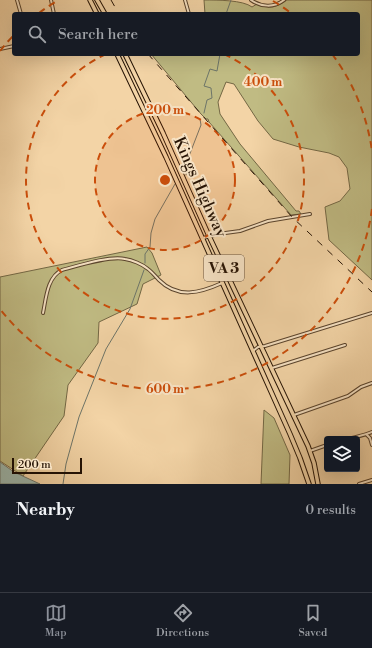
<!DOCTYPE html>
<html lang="en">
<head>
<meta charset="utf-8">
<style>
	:root { --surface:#171b24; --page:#20242c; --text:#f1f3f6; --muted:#9ea1a6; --line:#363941; --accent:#8c9099 }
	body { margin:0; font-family:"Libre Bodoni",serif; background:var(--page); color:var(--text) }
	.controls { position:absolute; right:12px; bottom:12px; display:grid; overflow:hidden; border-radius:4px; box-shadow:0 4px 16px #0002 }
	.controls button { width:36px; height:36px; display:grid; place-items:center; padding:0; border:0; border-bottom:1px solid var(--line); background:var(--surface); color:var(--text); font:20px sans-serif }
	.scale { position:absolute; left:12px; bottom:10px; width:70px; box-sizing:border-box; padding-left:4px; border:2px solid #261304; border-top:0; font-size:11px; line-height:14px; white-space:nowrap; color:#261304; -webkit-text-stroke:3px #f7e3c5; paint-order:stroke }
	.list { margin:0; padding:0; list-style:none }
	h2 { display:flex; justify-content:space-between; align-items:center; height:52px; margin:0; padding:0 16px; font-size:17px }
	h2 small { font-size:13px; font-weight:400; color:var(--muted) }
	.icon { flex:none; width:22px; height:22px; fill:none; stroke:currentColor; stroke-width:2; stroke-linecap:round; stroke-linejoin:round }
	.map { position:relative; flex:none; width:372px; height:484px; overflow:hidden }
	.search { position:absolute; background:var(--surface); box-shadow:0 4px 16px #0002; left:12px; right:12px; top:12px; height:44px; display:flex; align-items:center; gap:10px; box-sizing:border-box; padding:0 14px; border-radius:4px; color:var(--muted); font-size:15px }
	.sheet { height:108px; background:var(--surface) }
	nav { display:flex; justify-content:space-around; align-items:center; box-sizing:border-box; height:56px; border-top:1px solid var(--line); background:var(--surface); font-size:11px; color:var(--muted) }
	nav a { display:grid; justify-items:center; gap:2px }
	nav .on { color:var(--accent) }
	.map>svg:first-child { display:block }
</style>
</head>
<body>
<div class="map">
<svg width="372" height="484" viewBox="0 0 372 484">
	<rect width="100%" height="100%" fill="#f3d4a6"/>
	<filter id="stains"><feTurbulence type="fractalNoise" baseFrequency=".005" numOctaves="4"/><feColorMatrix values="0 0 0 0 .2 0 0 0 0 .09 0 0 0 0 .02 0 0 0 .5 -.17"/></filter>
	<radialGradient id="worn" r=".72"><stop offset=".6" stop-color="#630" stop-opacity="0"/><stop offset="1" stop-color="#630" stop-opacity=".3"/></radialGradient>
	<g fill="#c0bb83" stroke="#736744">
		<path d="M204,0C218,0 243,0 252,7L257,4C270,9 276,8 287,0H372V280L329,240L325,207L340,201L350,189L347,168L339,157L329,153L299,147L273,139L258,121L234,84L226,82L218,102L220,114L240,144L296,211H299L301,214L291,215L209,122L208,119H206L201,114L151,54H358V14H205Z"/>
		<polygon points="147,247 152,253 161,275 143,284 137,304 99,322 98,343 68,385 64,416 23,476 0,461 0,277"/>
		<polygon points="264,410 274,418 290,455 289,484 261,484"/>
	</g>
	<polygon fill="#9cb7ad" stroke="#6d7569" points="0,462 14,472 40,484 0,484"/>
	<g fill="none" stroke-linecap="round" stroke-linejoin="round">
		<g stroke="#6d7569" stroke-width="1">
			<polyline points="226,14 231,0"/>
			<polyline points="204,113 207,100 212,98 211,88 204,86 210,69 217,71 220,54"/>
			<polyline points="186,175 189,163 189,156 201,125 200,119"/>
			<polyline points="145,263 145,254 150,247 151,233 155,219 175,184"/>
			<polyline points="63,484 66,464 79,417 106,349 130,309 144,270"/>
		</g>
		<g stroke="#59432c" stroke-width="4">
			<g id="minor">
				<polyline points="17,0 21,14"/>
				<polyline points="51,0 54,14"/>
				<polyline points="185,0 189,14"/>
				<path d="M251,0C261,7 274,8 284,0"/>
				<polyline points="0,49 14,46"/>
				<polyline points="203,238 218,234 240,231 268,221 310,214"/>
				<path d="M43,313C46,299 47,277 62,270C77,266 111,255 125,259C132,260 142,264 148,269C152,272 155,276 159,280C178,299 200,293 222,283"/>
				<polyline points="253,351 258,347 265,346 372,313"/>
				<polyline points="272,368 345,345"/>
				<polyline points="294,415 348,396 361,387 372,383"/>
				<polyline points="367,435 370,438 372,445"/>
				<path d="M348,439C355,437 366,435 372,432"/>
				<polyline points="310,451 327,445"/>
				<polyline points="359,484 372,480"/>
			</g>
		</g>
		<g stroke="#261304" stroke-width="5.5">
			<g id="trunk">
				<polyline points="90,0 97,14"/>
				<polyline points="97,0 105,14"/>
				<polyline points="117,54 166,157 290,434 300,458 309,484"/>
				<polyline points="125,54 163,133 209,236 308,446 314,463 318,484"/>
			</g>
		</g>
		<use href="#minor" stroke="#f7e3c5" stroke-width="2"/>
		<use href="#trunk" stroke="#f3d4a6" stroke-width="3.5"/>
		<g stroke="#261304" stroke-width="1" stroke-dasharray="7 7" stroke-linecap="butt">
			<polyline points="111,0 119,14"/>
			<polyline points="148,54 292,217 372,292"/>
		</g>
	</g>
	<circle cx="165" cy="180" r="70" fill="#cb4e0b" fill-opacity=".12"/>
	<g fill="none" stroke="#cb4e0b" stroke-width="2" stroke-dasharray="7 5">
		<circle cx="165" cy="180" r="70"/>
		<path d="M224 54A139 139 0 1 1 106 54"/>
		<path d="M372 209A209 209 0 0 1 0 309M0 51A209 209 0 0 1 13 36M39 13A209 209 0 0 1 57 1M273 1A209 209 0 0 1 291 13M332 54A209 209 0 0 1 372 151"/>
	</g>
	<g text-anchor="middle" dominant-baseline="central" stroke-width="4" stroke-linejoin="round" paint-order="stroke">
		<rect fill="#f7e3c5" stroke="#65513e" stroke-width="1" x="204" y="255" width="40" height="26" rx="3"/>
		<g font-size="15" font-weight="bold" fill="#261304">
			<text x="224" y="268">VA 3</text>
		</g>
		<g font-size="16" fill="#261304" stroke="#f7e3c5">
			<text transform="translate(200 187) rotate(66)">Kings Highway</text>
		</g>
	</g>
	<circle cx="165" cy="180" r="6" fill="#cb4e0b" stroke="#f7e3c5" stroke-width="2"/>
	<g font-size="12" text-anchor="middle" font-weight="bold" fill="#cb4e0b" stroke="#f7e3c5" stroke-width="4" stroke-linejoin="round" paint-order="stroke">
		<text x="263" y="86">400 m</text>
		<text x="165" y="114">200 m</text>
		<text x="165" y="393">600 m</text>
	</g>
	<rect width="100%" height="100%" filter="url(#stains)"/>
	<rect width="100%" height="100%" fill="url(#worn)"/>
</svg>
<div class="controls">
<button><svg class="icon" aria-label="layers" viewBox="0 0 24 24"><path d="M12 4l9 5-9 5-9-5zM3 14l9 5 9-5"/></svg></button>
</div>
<div class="scale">200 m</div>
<div class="search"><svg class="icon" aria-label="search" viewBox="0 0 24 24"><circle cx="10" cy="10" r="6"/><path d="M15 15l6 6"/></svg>Search here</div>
</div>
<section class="sheet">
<h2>Nearby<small>0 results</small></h2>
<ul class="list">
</ul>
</section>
<nav>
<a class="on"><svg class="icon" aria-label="map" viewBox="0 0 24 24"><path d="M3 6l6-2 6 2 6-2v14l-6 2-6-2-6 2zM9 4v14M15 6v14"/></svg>Map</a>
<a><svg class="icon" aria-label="directions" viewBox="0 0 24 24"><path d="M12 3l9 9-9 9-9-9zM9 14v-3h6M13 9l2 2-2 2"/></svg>Directions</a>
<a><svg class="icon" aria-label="saved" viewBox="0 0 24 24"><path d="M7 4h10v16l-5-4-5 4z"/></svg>Saved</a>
</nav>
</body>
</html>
